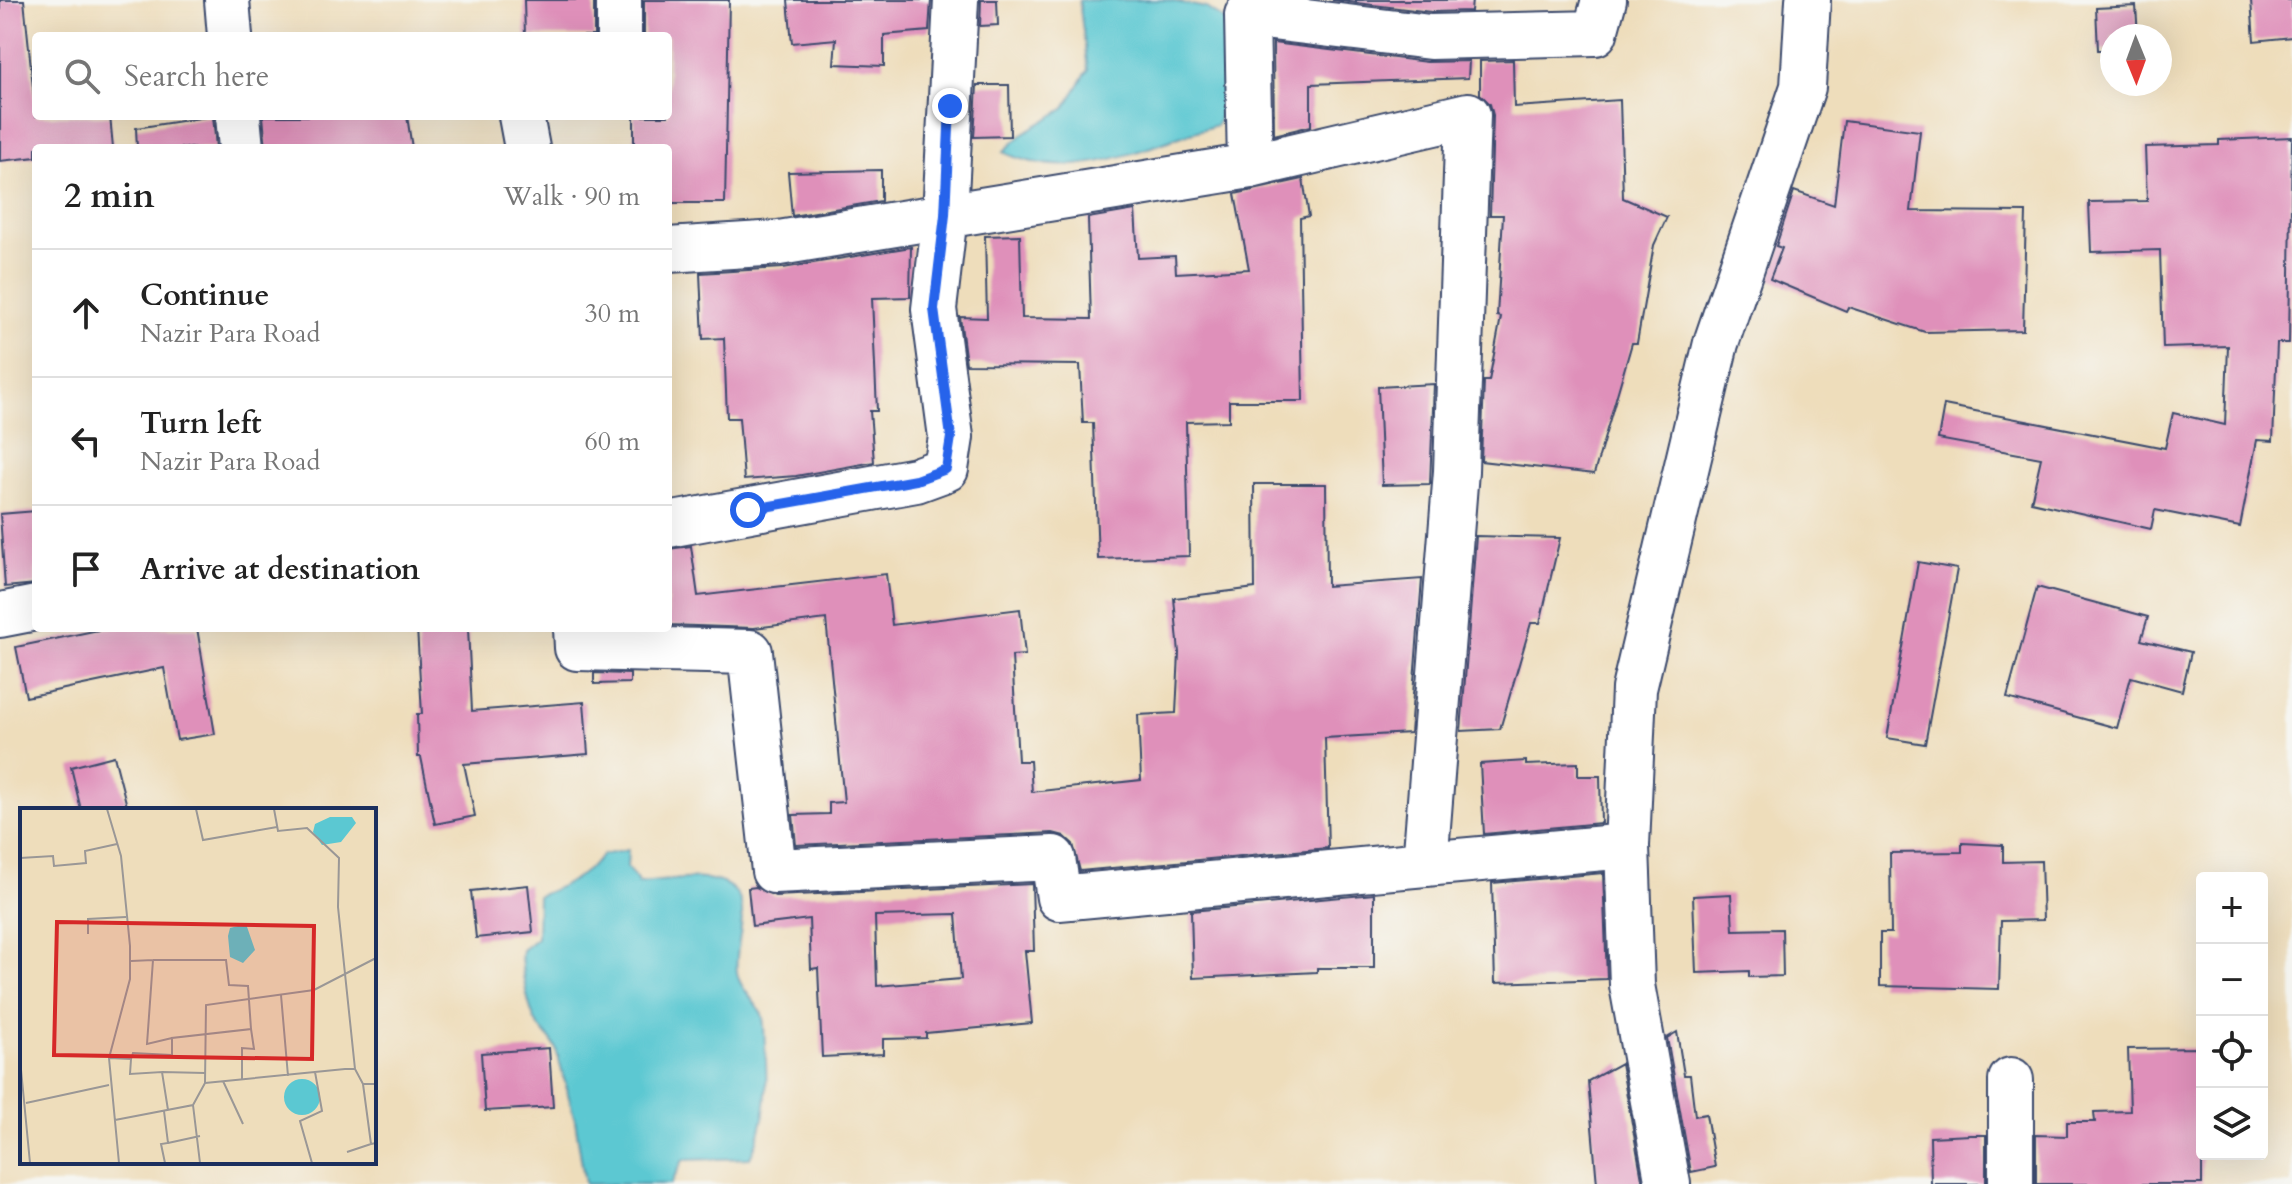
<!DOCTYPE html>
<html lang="en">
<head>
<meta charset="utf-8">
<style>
	:root { --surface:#fff; --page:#f2f2f2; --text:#222; --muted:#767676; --line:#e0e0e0 }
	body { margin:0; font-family:Cardo,serif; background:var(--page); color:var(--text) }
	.controls { position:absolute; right:24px; bottom:24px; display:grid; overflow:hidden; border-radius:8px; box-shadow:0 8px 32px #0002 }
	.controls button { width:72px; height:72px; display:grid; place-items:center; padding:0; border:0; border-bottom:2px solid var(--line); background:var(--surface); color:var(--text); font:40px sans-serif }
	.compass { position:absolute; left:2100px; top:24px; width:72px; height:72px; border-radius:50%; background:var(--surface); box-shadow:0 8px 32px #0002; rotate:179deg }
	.stop { position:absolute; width:24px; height:24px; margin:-18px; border:6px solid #2563eb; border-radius:50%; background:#fff }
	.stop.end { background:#2563eb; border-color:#fff; box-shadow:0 2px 8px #0008 }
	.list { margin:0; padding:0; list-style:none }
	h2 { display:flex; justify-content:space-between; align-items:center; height:104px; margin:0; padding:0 32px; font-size:34px }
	h2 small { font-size:26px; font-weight:400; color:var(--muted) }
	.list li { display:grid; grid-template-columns:52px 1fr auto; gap:24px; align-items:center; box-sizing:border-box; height:128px; padding:0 32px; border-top:2px solid var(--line) }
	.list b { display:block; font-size:30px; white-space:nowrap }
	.list p { margin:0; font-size:26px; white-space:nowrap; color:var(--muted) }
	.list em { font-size:26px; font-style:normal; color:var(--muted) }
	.icon { flex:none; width:44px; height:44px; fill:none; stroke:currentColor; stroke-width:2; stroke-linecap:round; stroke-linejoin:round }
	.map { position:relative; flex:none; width:2292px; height:1184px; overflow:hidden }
	.search { position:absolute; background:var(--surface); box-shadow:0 8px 32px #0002; left:32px; top:32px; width:640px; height:88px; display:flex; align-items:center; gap:20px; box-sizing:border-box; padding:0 28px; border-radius:8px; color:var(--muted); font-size:30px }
	.panel { position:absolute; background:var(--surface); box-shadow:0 8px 32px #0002; left:32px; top:144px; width:640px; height:488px; border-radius:8px }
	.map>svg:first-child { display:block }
</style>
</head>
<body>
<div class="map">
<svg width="2292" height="1184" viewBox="0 0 2292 1184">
	<rect width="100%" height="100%" fill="#f6f6f2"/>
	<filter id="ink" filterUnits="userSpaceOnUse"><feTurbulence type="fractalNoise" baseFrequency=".0125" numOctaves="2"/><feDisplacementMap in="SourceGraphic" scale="16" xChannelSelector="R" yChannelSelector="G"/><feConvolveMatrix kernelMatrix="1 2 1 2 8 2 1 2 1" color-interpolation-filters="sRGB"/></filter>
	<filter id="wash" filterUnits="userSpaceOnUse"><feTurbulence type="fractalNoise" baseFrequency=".006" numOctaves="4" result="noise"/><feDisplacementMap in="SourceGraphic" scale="32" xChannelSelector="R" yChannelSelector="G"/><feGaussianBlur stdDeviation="1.8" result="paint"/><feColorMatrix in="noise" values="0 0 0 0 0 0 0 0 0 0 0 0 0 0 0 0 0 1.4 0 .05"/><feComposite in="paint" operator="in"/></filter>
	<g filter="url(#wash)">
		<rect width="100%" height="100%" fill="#edb"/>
		<g fill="#5bc8d2" stroke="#3b7c98" stroke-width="2">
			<path d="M1079,0H1167L1206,8L1232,25V75L1217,125C1145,145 1077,187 1003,152L1025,132L1064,109L1088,70Z"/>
			<path d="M628,850L627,867L639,883C664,882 708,871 730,887C755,905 733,943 737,972C739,988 755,1000 762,1014C765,1023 764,1035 765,1045C768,1086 768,1119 750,1158L683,1160L671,1184H585L575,1120L556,1049C552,1037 543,1034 537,1024C529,1011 519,964 522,950L537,938L538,896C563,886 585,877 602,855Z"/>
		</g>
		<g id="blocks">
			<g fill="#df90ba" fill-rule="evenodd">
				<polygon points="0,0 24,0 36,116 110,116 113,148 36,148 36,157 0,161"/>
				<polygon points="524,0 594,0 594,36 525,36"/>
				<polygon points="644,0 729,0 725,203 668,203 668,148 634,148 634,116 668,116 668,36 644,36"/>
				<polygon points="788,0 931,0 929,31 884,35 884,66 834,64 836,39 792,43"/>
				<polygon points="981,0 997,0 998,25 980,26"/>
				<polygon points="1332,0 1472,0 1471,11 1431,12"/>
				<polygon points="2251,0 2292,0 2292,37 2254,41"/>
				<polygon points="2136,6 2138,36 2112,36 2112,50 2098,50 2096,8"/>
				<polygon points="1273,43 1427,62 1469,61 1468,78 1311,84 1311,126 1274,135"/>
				<polygon points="1513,60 1514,107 1620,100 1623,198 1667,217 1654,245 1637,343 1632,343 1594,474 1481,461 1484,381 1489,381 1501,317 1497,316 1503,215 1490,215 1493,115 1490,104 1480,94 1480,61"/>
				<polygon points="977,85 1009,85 1010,136 974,137"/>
				<polygon points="213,116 216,148 137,148 136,128"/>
				<polygon points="263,116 407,116 412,148 266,148"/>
				<polygon points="1844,121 1920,131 1911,211 2026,212 2023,330 1925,332 1848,307 1846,311 1770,279 1782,248 1776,246 1794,191 1834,205"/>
				<polygon points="2292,137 2289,343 2277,343 2273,441 2257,440 2240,527 2155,510 2151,529 2031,502 2041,458 1938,439 1944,405 2165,448 2173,413 2225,425 2228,346 2163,348 2160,250 2091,252 2089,202 2147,201 2145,147 2219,145 2219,140"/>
				<polygon points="881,170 881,201 792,216 788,172"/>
				<polygon points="1303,179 1309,216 1300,218 1303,401 1229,401 1229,421 1186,422 1189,556 1098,559 1093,423 1083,423 1080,365 966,364 960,317 987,318 985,236 1020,235 1022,318 1091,319 1088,218 1135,210 1138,258 1175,256 1176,273 1249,269 1235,194"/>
				<polygon points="911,247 910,297 872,298 877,411 870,411 874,462 796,476 744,480 739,418 727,418 724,338 703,339 700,273 783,268"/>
				<polygon points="1434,384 1430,484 1382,485 1378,387"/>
				<polygon points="1254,484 1326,484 1327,586 1422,579 1410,733 1325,738 1328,848 1080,871 1073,844 1064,836 1053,833 796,845 793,815 829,814 829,803 844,802 826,619 754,628 668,625 668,549 691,546 698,596 886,574 892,625 1020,609 1025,655 1012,656 1018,761 1030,761 1032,792 1141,780 1138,715 1176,713 1179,653 1174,598 1255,588"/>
				<polygon points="36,511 36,584 5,587 0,514"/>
				<polygon points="1476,536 1560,538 1540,623 1531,623 1500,729 1461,731"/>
				<polygon points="1918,562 1957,569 1925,744 1887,738"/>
				<polygon points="2037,587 2148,617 2141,640 2191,652 2182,691 2131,677 2117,728 2007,698"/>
				<polygon points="108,628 197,628 215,734 177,740 164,668 26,697 16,647"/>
				<polygon points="417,628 468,628 472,711 584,702 588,754 464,764 475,816 435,824 421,757 418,757 417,714 422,714"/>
				<polygon points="594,673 630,674 630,683 594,684"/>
				<polygon points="114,756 128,810 81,810 71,767"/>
				<polygon points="1526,761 1526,765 1578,763 1578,776 1600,776 1601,823 1484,834 1480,764"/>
				<polygon points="1962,843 2003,845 2003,862 2041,861 2043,920 2001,921 1999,989 1880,986 1880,933 1891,933 1890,853 1962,852"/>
				<polygon points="1603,873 1607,979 1495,983 1492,883"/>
				<path d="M1032,884L1034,951H1025L1032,1023L926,1033V1038L883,1039V1054L822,1057L818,968L811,969L809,919L752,926L748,888L756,887L775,896ZM956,914L961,979L877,986L875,916Z"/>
				<polygon points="528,885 533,932 476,938 471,891"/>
				<polygon points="1374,894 1374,968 1317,968 1317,972 1193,978 1191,911"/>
				<polygon points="1731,894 1733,930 1782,929 1783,976 1749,977 1749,971 1696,973 1693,896"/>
				<polygon points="1677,1032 1684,1075 1690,1075 1695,1116 1706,1114 1715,1167 1691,1172 1667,1038"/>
				<polygon points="549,1048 553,1107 485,1111 481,1053"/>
				<polygon points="2202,1048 2202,1184 2036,1184 2036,1135 2067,1136 2067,1122 2095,1122 2094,1112 2130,1111 2128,1049"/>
				<polygon points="1621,1063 1643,1184 1597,1184 1588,1081"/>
				<polygon points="1971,1135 1986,1135 1986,1184 1931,1184 1930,1137"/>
			</g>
		</g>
	</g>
	<g filter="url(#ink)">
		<use href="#blocks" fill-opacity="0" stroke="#3b496c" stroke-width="2"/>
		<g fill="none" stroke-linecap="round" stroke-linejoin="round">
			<g stroke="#3b496c" stroke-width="48">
				<g id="minor">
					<polyline points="227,0 230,36"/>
					<polyline points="619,36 619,0"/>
					<polyline points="238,116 241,148"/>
					<polyline points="521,116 527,148"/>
					<polyline points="1250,166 1468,115 1456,471 1425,864 1627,846"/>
					<polyline points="668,250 779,243 1250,166 1247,15 1430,37 1595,33 1604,0"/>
					<polyline points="668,525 916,480 946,469 951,437 934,309 945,215 956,0"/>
					<polyline points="0,615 36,608"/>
					<polyline points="576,628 577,648 750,652 774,871 1053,858 1059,898 1425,864"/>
					<polyline points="2011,1080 2011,1184"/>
					<polyline points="1668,1184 1632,985 1627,846 1634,689 1716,343 1803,87 1808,0"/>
				</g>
			</g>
			<use href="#minor" stroke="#fff" stroke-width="44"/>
		</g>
	</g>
	<g fill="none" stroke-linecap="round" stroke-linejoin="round" filter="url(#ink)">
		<polyline stroke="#2563eb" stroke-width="10" points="748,510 916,480 946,469 951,437 934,309 945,215 950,106"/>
	</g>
	<g transform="translate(20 808)">
		<rect width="356" height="356" fill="#edb"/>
		<path d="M310,9H332L336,15L321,34L302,37L293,24L295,16ZM226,116L235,142L223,155L210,149L208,128L210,120ZM264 289a18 18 0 1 1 36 0a18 18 0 1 1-36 0Z" fill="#5bc8d2"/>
		<path fill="none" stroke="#9a9796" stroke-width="2" d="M87,1L101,48L110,138V171L89,250L99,355M176,1L183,32L257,19M254,1L258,23L287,20L319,50L318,99L335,261M0,50L33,48L34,58L66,55L65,43L97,36M68,126V111L106,109M111,153L133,152L127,236L152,230M261,187L268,268M89,250L111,251L113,245L152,247V230L231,221L228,178L209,177L206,152H133M0,251L10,355M111,251L110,266L142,264L148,302M142,264L185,265M222,271V240L234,241L231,221M203,273L223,316M185,275L325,261H335L343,276H356M343,276L351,336L356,335M6,295L89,277M173,297L180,355M144,303L148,335L141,336L145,355M95,312L173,297L185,275L186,197L294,182L356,150M148,335L180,328M327,344L351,336M292,355L280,313L302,303L295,264"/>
		<path fill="#d62828" fill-opacity="0.15" stroke="#d62828" stroke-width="4" d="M37,114L294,118L292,251L34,247Z"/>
		<rect width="356" height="356" fill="none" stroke="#1b2f5e" stroke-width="4"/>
	</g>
</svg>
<div class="controls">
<button>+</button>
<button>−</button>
<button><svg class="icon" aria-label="locate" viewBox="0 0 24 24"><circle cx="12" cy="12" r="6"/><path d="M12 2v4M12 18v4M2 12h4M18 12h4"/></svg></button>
<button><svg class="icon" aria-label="layers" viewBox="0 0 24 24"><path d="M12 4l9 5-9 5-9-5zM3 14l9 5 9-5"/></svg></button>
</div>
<svg class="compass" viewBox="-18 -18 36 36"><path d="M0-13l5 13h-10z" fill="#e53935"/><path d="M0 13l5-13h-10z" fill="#767676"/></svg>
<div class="stop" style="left:748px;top:510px"></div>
<div class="stop end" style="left:950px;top:106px"></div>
<div class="search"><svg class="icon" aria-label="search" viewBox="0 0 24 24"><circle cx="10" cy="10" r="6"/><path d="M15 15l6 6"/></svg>Search here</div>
<section class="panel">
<h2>2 min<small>Walk · 90 m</small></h2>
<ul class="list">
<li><svg class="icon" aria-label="ahead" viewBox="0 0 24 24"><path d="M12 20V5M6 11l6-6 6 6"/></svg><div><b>Continue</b><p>Nazir Para Road</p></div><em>30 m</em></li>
<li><svg class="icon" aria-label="left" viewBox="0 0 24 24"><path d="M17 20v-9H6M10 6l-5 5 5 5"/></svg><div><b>Turn left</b><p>Nazir Para Road</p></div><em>60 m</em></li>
<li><svg class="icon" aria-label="arrive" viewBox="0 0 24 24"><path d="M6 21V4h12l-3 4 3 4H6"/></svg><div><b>Arrive at destination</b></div></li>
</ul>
</section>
</div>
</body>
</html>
